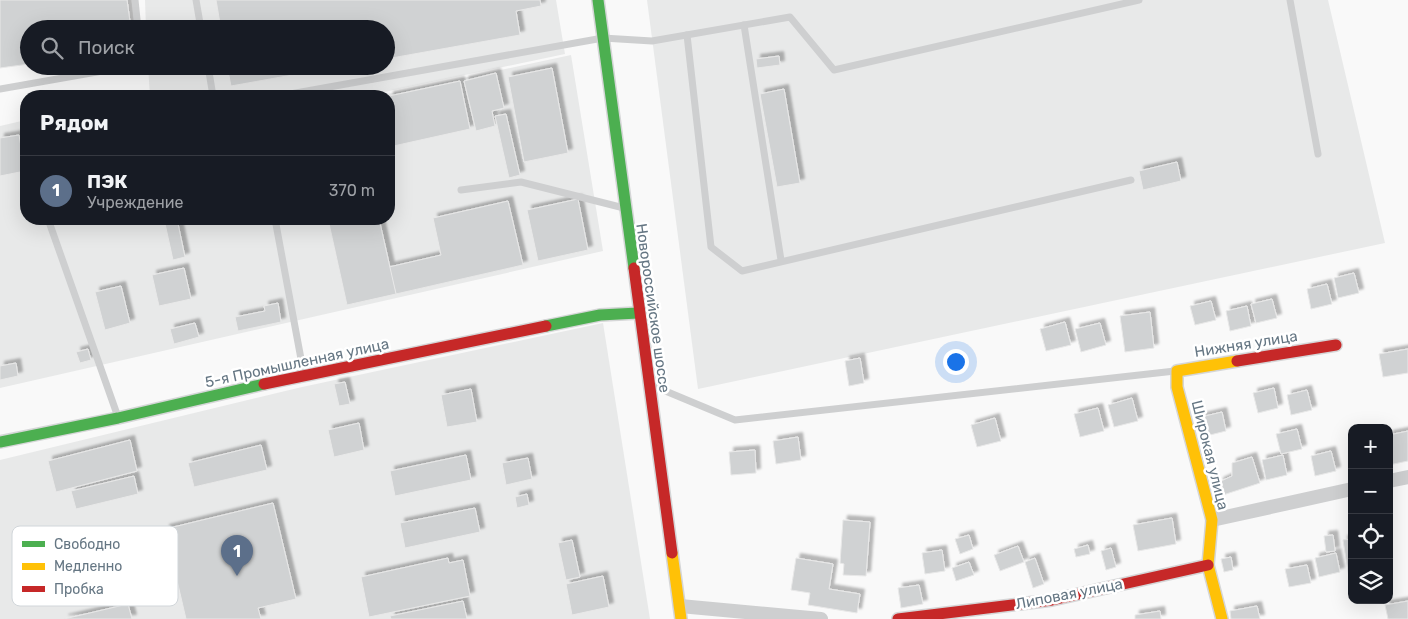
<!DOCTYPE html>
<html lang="ru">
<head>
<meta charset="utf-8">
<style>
	:root { --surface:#171b24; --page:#20242c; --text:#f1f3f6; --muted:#9ea1a6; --line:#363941; --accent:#d93025 }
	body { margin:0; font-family:Rubik,sans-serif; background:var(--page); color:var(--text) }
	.controls { position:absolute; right:15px; bottom:15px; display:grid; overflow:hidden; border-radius:10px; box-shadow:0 5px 20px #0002 }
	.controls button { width:45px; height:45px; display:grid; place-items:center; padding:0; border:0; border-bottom:1px solid var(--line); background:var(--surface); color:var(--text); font:25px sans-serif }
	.you { position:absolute; left:955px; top:361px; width:18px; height:18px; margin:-12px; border:4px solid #fff; border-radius:50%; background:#1a73e8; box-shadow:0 0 0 8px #1a73e833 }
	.badge { display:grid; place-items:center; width:32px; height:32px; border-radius:50%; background:var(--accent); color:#fff; font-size:16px; font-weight:700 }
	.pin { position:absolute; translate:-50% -41px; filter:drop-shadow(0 1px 2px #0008) }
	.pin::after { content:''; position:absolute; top:26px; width:18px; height:15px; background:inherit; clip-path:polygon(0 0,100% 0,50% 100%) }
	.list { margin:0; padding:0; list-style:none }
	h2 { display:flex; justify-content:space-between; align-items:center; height:65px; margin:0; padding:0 20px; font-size:21px }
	h2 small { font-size:16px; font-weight:400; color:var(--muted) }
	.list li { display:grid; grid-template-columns:32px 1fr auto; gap:15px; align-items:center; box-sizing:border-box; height:70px; padding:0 20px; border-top:1px solid var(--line) }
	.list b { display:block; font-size:19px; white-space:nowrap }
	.list p { margin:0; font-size:16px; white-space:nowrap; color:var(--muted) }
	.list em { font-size:16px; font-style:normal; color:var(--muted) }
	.icon { flex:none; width:28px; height:28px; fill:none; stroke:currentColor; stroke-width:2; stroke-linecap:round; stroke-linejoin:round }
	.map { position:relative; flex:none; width:1408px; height:619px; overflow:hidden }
	.search { position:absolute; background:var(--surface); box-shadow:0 5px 20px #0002; left:20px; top:20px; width:375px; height:55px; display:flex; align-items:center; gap:12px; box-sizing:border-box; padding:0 18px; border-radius:28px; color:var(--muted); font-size:19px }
	.panel { position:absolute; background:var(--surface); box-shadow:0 5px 20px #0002; left:20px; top:90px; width:375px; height:135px; border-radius:20px }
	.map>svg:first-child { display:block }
</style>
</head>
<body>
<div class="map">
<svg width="1408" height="619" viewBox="0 0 1408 619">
	<defs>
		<filter id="shadow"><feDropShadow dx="4.5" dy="-4.5" stdDeviation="1" flood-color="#0004"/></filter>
	</defs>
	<rect width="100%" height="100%" fill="#f9f9f9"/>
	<g fill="#e8e9e9">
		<polygon points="145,0 556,0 565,54 365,96 150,96 148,66 386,66 386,29 146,29"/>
		<polygon points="647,0 1328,0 1385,243 698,389"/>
		<polygon points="571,55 603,251 0,388 0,126 26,120 26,219 389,219 389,96 378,96"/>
		<polygon points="603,323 650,619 0,619 0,460 302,387"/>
	</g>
	<g fill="#d0d2d3" stroke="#e8e8e8" filter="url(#shadow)">
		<polygon points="0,0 127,0 131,29 29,29 29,64 0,68"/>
		<polygon points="216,0 540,0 541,6 516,11 520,35 386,59 386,29 221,29"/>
		<polygon points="779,56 780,65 757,68 756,59"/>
		<polygon points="227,66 343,66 231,86"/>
		<polygon points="552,68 568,153 524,162 508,77"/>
		<polygon points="496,73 504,108 492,111 495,126 476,131 464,81"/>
		<polygon points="460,81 470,129 389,147 389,96"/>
		<polygon points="784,89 800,183 777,187 760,94"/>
		<polygon points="506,114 520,175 509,178 495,116"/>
		<polygon points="19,135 25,171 0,176 0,138"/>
		<polygon points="1177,162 1181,181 1143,190 1139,171"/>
		<polygon points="578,199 588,250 538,261 527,210"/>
		<polygon points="508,201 523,265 396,294 389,267 441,255 433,218"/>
		<polygon points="164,219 177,219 185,257 173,260"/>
		<polygon points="328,219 373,219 374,224 380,223 396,294 347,305"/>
		<polygon points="184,268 191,299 159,306 152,275"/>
		<polygon points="1354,273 1359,293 1338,298 1334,278"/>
		<polygon points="1327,284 1332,304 1311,309 1307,289"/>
		<polygon points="121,286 130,323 105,330 95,292"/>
		<polygon points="1272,299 1277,318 1256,323 1251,304"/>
		<polygon points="1211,301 1216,320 1195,325 1190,306"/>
		<polygon points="278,303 281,322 238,331 235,317 265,311 264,306"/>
		<polygon points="1247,306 1251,326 1230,331 1226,311"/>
		<polygon points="1150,312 1154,348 1125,352 1120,316"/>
		<polygon points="1065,322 1071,345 1046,351 1040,329"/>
		<polygon points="195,323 199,337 174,344 170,329"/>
		<polygon points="1100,323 1106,345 1081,352 1075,329"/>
		<polygon points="88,349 91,360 80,363 76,352"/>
		<polygon points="1408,349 1408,373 1383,377 1379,354"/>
		<polygon points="860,358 864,383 849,386 845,361"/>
		<polygon points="16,363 18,376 0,380 0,366"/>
		<polygon points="345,382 350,404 339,406 334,384"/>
		<polygon points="1274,388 1278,408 1258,413 1253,393"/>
		<polygon points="471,389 477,422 447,427 441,395"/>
		<polygon points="1307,390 1312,410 1291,415 1287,395"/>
		<polygon points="1132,398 1138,421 1114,427 1108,405"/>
		<polygon points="1098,408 1104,431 1080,437 1074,414"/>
		<polygon points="1222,412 1226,431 1206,436 1201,417"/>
		<polygon points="995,418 1001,441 977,447 971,425"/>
		<polygon points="359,423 364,450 334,457 328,430"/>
		<polygon points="1297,429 1302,449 1281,454 1276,434"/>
		<polygon points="1408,431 1408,461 1389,465 1389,435"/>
		<polygon points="798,437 801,460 776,464 773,441"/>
		<polygon points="130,440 137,471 56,492 48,461"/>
		<polygon points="261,445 267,470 194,487 188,463"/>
		<polygon points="755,450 756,473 731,475 729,452"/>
		<polygon points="1331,451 1336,471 1315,476 1311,456"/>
		<polygon points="466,455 471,480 395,496 390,471"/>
		<polygon points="1283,455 1287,475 1266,480 1262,460"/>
		<polygon points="1252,457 1260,483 1220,496 1219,482 1232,476 1232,463"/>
		<polygon points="528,458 532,479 506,485 502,463"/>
		<polygon points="134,476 138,494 76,509 71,491"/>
		<polygon points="527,494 529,505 517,508 515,497"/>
		<polygon points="273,503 296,599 258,608 261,619 186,619 165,529"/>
		<polygon points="475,508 480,532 405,548 400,523"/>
		<polygon points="1172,518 1176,544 1138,551 1133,525"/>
		<polygon points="843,520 870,522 866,576 843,575 844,564 840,563"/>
		<polygon points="969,535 973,549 960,554 955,539"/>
		<polygon points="1333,535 1335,551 1326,552 1324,536"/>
		<polygon points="1352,539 1352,578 1349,578 1343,540"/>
		<polygon points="572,540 580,577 566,580 558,543"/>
		<polygon points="1088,545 1090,554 1076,557 1074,549"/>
		<polygon points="1018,546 1024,562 1000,571 994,555"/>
		<polygon points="1111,548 1116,567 1106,570 1101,551"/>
		<polygon points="942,550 945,571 925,574 922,553"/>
		<polygon points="1336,553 1340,572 1319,577 1315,558"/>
		<polygon points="1231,557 1233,570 1224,572 1221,559"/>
		<polygon points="448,558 449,563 463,560 470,596 369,617 361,577"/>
		<polygon points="796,558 833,564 829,589 860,594 857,613 808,605 810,593 791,590"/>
		<polygon points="1035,558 1044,584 1033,588 1025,562"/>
		<polygon points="969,562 974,575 956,581 952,568"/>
		<polygon points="1307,565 1311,583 1289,587 1285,569"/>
		<polygon points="603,576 609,607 572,615 566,584"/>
		<polygon points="919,585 923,604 901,608 898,588"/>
		<polygon points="463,601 467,619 391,619 390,616"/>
		<polygon points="1408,601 1408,619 1388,619 1385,605"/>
		<polygon points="128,604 132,619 64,619"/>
		<polygon points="1257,606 1260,619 1231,619 1230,611"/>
		<polygon points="1160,611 1161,619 1135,619 1135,615"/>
	</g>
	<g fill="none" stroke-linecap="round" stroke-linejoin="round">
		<g stroke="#d5d6d7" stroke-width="14">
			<g id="fast">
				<polyline points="598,0 634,268"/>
				<polyline points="546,326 600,315 638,313"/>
				<polyline points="0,442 118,418 264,384"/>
			</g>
		</g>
		<g stroke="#d5d6d7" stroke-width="14">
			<g id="slow">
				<polyline points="672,553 681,619"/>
				<polyline points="1222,619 1208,565 1212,520 1177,387 1177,371 1237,361"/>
			</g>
		</g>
		<g stroke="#d5d6d7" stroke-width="14">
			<g id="jam">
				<polyline points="634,268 672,553"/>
				<polyline points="1237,361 1336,345"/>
				<polyline points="264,384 546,326"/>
				<polyline points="898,619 1052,600 1208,565"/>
			</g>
		</g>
		<g stroke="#cecfd0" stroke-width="7">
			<polyline points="135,0 138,29"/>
			<polyline points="196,0 201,29"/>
			<polyline points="1290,0 1318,154"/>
			<polyline points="744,25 781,260"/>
			<polyline points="687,35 711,247 742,271 1131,180"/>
			<polyline points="208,66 213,96"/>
			<polyline points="0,89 131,66"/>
			<polyline points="279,96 603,38 652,41 790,17 834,70 1139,0"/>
			<polyline points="461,190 521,182 624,208"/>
			<polyline points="48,219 118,417"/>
			<polyline points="275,219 304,375"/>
			<polyline points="651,385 735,420 1175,371"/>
		</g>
		<g stroke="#cecfd0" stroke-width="14">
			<polyline points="1389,481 1408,477"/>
			<polyline points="1212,520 1352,489"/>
			<polyline points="680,606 821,619"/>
		</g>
		<use href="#fast" stroke="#4caf50" stroke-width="11"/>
		<use href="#slow" stroke="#ffc107" stroke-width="11"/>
		<use href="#jam" stroke="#c62828" stroke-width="11"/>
	</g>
	<g text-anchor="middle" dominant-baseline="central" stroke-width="5" stroke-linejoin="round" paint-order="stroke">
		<g font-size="15" fill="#657683" stroke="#fff">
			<text transform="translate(653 308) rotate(82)">Новороссийское шоссе</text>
			<text transform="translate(1246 344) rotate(-9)">Нижняя улица</text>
			<text transform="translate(297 363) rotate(-12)">5-я Промышленная улица</text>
			<text transform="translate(1210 455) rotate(76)">Широкая улица</text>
			<text transform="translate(1069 594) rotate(-11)">Липовая улица</text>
		</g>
	</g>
	<rect x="12" y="526" width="166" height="80" rx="8" fill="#fff" stroke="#d1d6da" stroke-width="1"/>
	<rect x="22" y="541" width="23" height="6" fill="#4caf50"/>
	<rect x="22" y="563" width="23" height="7" fill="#ffc107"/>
	<rect x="22" y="586" width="23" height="6" fill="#c62828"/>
	<g font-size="14" fill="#657683">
		<text x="54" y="549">Свободно</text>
		<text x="54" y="571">Медленно</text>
		<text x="54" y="594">Пробка</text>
	</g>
</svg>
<div class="controls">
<button>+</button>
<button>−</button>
<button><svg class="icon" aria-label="locate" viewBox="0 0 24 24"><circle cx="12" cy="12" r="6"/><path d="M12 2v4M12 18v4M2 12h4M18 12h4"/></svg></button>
<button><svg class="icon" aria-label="layers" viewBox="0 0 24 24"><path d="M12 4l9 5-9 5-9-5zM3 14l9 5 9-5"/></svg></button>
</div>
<div class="you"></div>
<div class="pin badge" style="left:237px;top:576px;background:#5c6f8a">1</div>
<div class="search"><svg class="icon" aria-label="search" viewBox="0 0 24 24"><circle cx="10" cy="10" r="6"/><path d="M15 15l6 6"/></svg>Поиск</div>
<section class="panel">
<h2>Рядом<small></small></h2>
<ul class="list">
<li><span class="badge" style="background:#5c6f8a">1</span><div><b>ПЭК</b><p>Учреждение</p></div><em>370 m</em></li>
</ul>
</section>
</div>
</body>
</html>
